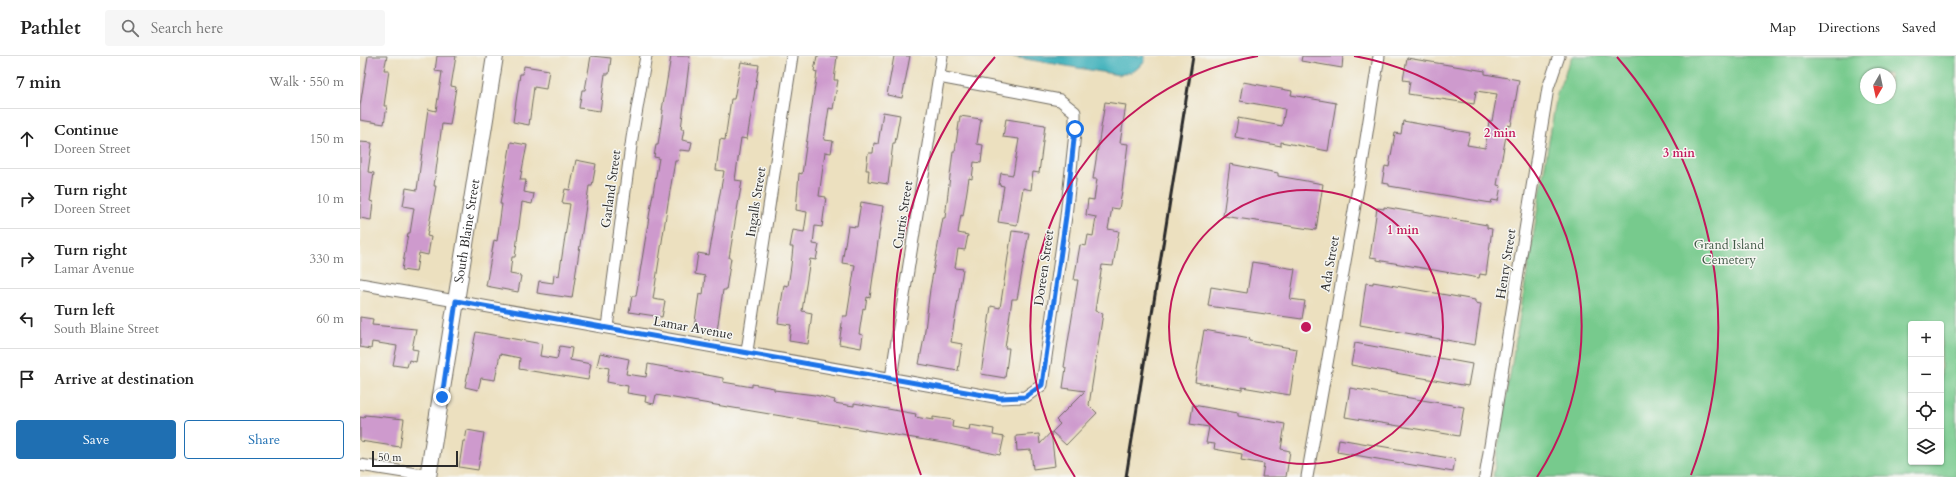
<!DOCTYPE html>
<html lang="en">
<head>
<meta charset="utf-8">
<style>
	:root { --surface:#fff; --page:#f6f6f6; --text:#222; --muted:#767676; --line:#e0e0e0; --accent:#1f6fb2 }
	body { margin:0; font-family:Cardo,serif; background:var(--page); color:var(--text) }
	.controls { position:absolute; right:12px; bottom:12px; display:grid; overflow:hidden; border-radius:4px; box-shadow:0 1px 3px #0004 }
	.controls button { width:36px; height:36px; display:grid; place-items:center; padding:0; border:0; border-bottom:1px solid var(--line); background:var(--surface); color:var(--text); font:20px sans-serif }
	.compass { position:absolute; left:1500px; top:12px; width:36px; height:36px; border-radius:50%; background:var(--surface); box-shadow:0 1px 3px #0004; rotate:189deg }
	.scale { position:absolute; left:12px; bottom:10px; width:86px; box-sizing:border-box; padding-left:4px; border:2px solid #2b2b2b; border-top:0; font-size:11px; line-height:14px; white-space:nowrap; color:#2b2b2b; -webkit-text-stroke:3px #f6f6f2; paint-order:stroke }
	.stop { position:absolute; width:12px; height:12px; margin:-9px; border:3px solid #1a73e8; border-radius:50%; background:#fff }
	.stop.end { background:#1a73e8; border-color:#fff; box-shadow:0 1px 4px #0008 }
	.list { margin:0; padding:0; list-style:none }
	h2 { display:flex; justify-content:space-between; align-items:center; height:52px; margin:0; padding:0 16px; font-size:17px }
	h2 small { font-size:13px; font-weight:400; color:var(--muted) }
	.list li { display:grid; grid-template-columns:26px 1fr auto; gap:12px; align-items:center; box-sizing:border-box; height:60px; padding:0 16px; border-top:1px solid var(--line) }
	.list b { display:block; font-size:15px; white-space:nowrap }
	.list p { margin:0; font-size:13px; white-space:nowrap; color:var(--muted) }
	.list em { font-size:13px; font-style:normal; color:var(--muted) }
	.actions { display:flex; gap:8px; padding:12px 16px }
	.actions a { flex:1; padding:9px 0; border:1px solid var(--accent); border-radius:4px; text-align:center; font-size:14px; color:var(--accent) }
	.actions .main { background:var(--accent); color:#fff }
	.icon { flex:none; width:22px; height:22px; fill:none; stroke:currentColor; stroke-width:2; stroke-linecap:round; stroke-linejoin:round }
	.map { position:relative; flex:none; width:1596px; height:421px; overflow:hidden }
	header { display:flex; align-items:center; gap:24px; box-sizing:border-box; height:56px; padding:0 20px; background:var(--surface); border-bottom:1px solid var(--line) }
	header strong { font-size:19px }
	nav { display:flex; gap:22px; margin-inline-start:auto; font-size:14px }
	.search { width:280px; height:36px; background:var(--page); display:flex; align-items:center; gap:10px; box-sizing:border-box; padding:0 14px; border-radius:4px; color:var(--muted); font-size:15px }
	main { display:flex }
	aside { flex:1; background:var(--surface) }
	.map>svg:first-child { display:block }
</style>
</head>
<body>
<header>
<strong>Pathlet</strong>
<div class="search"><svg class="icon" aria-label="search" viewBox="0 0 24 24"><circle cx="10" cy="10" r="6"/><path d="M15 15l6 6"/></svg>Search here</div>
<nav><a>Map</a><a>Directions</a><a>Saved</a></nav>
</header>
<main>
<aside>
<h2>7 min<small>Walk · 550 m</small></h2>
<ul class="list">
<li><svg class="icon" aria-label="ahead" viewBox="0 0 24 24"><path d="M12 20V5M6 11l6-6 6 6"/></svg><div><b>Continue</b><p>Doreen Street</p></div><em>150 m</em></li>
<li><svg class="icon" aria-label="right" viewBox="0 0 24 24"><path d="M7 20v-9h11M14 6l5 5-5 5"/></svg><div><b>Turn right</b><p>Doreen Street</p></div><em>10 m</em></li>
<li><svg class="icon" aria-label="right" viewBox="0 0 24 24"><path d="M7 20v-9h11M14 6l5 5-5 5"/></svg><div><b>Turn right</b><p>Lamar Avenue</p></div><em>330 m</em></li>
<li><svg class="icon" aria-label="left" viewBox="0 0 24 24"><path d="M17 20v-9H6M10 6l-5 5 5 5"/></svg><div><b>Turn left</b><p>South Blaine Street</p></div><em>60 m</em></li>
<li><svg class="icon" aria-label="arrive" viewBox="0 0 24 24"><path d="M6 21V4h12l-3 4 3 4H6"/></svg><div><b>Arrive at destination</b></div></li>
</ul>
<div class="actions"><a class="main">Save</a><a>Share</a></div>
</aside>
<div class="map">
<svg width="1596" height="421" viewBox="0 0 1596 421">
	<rect width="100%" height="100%" fill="#f6f6f2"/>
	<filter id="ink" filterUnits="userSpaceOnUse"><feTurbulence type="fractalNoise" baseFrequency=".025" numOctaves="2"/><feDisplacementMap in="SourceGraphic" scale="8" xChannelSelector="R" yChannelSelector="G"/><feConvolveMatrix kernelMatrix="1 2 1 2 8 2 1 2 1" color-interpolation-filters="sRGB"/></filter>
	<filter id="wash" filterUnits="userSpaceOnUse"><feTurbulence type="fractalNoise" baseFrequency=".012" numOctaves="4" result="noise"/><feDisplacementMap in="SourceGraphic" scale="16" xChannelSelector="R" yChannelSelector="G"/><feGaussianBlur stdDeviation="0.9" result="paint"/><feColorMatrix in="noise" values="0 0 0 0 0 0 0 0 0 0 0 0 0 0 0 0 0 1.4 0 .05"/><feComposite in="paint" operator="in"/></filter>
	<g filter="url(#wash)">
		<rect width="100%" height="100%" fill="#ece0bf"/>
		<path fill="#77ca8d" stroke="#517a5c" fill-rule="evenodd" d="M1212,0H1596V421H1133L1197,37ZM1506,18H1530V42H1506ZM1551,268H1581V406H1551Z"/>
		<polygon fill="#42b2bc" stroke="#366e74" points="648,0 785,0 784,7 774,15 759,19"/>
		<g id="blocks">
			<g fill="#ce9acd">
				<polygon points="8,0 27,0 24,14 29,14 24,50 27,50 24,68 0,64 0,50"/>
				<polygon points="77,0 96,0 91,30 96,31 90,69 82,68 74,130 76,130 67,180 71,181 68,199 59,197 56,216 42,214 48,177 50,177 54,152 43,150 46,132 57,134 68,53 76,55 82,16 75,15"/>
				<polygon points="231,0 251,2 249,18 245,18 240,55 219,52 222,34 225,34"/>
				<polygon points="311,0 330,0 321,73 324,73 322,84 332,86 330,95 320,94 318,105 315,105 308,147 293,243 305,245 302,261 269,256 272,240 276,240 291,149 299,102 294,101 296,89 298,89 303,54 302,54"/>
				<polygon points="457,0 477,0 474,24 478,24 473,53 469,52 464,84 473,85 471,97 465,96 459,140 466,141 462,171 455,170 453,188 459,189 456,204 450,203 442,255 452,257 448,288 429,285 431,269 418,267 424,229 428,230 431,210 433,191 430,191 433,174 444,176 447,156 436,154 439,117 442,118 452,49 457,16 454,15"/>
				<polygon points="534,0 550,0 542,42 527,39"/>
				<polygon points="942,0 983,0 982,12 941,5"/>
				<polygon points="1047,2 1125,15 1125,18 1159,24 1151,70 1148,69 1137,129 1141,130 1138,145 1132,144 1131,147 1029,130 1029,128 1022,127 1025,110 1029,111 1035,77 1041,78 1043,65 1110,77 1107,89 1125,92 1129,65 1132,65 1137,38 1116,35 1114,48 1048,38 1050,25 1043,24"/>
				<polygon points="381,6 399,9 387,83 381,82 375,124 382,125 369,202 371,202 366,234 363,234 357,275 334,272 339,238 343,239 345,220 335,218 338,197 349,199 364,115 356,114 360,83 365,84 371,43 374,43"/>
				<polygon points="164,10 189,14 186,33 174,31 169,69 153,66 160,18 163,18"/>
				<polygon points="883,26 932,35 931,39 976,47 968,95 921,86 921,90 875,81 878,62 922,70 925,53 880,45"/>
				<polygon points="745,46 766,49 760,87 768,88 762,135 759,153 752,152 748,173 759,175 753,210 742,209 735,255 743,257 729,349 737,357 706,389 692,376 700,368 696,364 725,335 703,332 706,312 704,311 718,224 714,224 720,189 726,190 728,179 733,180 736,161 726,159 728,143 734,144 737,123 733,123"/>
				<polygon points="523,56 540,59 535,87 533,87 528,128 508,125 509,114 506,114 508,97 513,97 514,87 518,88"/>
				<polygon points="600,60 621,63 617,88 623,89 621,107 614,106 612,123 609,122 603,160 601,159 598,177 608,179 605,194 598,193 595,212 603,213 591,286 602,288 598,315 559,308 564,282 570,233 583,162 585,162 593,95 595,95"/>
				<polygon points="646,63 685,69 679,117 673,116 671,134 663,132 657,169 638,166 644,130 639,129 641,117 653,119 659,83 643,81"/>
				<polygon points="0,86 12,87 8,116 14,117 10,145 13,146 11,164 0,162"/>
				<polygon points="151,86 167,89 160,124 166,124 164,136 174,138 172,148 162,146 155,201 152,201 150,218 161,220 158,236 126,230 134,184 137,185 142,148 140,148"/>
				<polygon points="216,104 236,108 232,130 229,130 212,242 177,237 179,225 193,227 194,219 199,220 210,148 202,147 205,133 210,134"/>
				<polygon points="870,108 918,117 918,120 963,128 956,174 863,160"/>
				<polygon points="501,146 523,150 510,242 507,241 505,253 503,252 499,278 503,279 501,292 479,288 483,260 487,260 495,209 482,207 488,170 497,171"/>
				<polygon points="1024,151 1127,169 1127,172 1132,173 1126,219 1120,218 1119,222 1017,204 1017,202 1010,201 1017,152 1024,153"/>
				<polygon points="652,175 669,177 657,243 652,243 645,292 649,292 645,322 621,318 631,250 640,252"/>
				<polygon points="892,206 935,213 930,243 945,245 942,263 848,250 851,231 887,237"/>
				<polygon points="1013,226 1115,244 1115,247 1121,248 1115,289 1000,269 1006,227 1013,228"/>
				<polygon points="0,261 13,263 12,269 56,273 52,293 58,294 56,306 49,304 47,311 33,309 37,290 12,286 11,293 0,291"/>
				<polygon points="844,274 890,282 889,285 937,293 930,339 882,331 882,334 835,326"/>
				<polygon points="116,276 182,288 180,300 197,303 200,290 212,292 210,304 231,308 228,324 159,313 160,302 140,298 135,324 121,322 118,334 105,331"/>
				<polygon points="995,287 1112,308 1108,330 991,309"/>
				<polygon points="240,297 269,303 266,318 286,321 288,308 363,322 363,326 392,331 392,328 414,332 414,334 455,339 475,344 474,347 494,350 494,347 556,358 555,361 573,364 573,361 593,364 592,371 609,374 610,369 634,373 633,379 644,381 640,399 589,388 296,339 294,348 285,346 286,340 267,337 268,330 247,326 249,312 237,310"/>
				<polygon points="990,332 1104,351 1099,380 985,361"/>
				<polygon points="833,349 878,357 878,360 925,368 921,393 930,395 926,421 902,421 904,408 881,404 882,398 854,393 855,388 846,387 849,371 830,368"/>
				<polygon points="5,359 44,363 40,391 0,385 0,361 4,362"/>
				<polygon points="107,374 124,377 118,414 99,411 103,385 105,385"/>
				<polygon points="691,376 695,410 673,413 671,394 657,395 656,380 679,378 680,388"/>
				<polygon points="979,383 1095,403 1093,416 977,396"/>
			</g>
		</g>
	</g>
	<g filter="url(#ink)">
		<use href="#blocks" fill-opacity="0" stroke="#6f6a5f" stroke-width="1"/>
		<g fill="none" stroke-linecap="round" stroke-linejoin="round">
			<g stroke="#6f6a5f" stroke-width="13">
				<g id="street">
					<polyline points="0,228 640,342 665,341 682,329 706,160 715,77 715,56 700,44 579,21"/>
					<polyline points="247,271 272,82 286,0"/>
					<polyline points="387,295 432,0"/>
					<polyline points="531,322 582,0"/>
					<polyline points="0,409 69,420"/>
					<polyline points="947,421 1001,115 1019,0"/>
					<polyline points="1125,421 1188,32 1199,0"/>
				</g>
			</g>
			<g stroke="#6f6a5f" stroke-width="18">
				<g id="secondary">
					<path id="s1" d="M68,421L135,0"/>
				</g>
			</g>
			<use href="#street" stroke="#fff" stroke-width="11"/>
			<use href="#secondary" stroke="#fff" stroke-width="16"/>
			<polyline stroke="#2b2b2b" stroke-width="3" points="766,421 833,0"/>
		</g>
	</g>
	<g fill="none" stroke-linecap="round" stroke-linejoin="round" filter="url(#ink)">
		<polyline stroke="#1a73e8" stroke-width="5" points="82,341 96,245 640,342 665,341 682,329 706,160 715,73"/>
	</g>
	<g fill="none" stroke="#c2185b" stroke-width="2">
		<circle cx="946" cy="271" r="137"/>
		<path d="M715 421A275 275 0 0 1 898 0M994 0A275 275 0 0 1 1177 421"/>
		<path d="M561 419A412 412 0 0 1 635 1M1257 1A412 412 0 0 1 1331 419"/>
	</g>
	<g text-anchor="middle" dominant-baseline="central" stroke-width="3" stroke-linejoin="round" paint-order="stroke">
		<g font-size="13" fill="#2b2b2b" stroke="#f6f6f2">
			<text transform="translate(251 133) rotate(-82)">Garland Street</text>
			<text transform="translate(396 146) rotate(-81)">Ingalls Street</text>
			<text transform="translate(543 159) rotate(-81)">Curtis Street</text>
			<text stroke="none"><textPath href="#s1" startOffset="249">South Blaine Street</textPath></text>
			<text transform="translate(970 208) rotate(-80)">Ada Street</text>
			<text transform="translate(1146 208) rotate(-81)">Henry Street</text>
			<text transform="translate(684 212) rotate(-82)">Doreen Street</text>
			<text transform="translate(333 272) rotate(10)">Lamar Avenue</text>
		</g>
		<g font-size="13" fill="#425b48" stroke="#f6f6f2">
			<text x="1369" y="189">Grand Island<tspan x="1369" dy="15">Cemetery</tspan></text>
		</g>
	</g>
	<circle cx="946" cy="271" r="6" fill="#c2185b" stroke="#f6f6f2" stroke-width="2"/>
	<g font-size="12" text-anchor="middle" font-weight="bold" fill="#c2185b" stroke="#f6f6f2" stroke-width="3" stroke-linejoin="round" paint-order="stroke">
		<text x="1140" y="81">2 min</text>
		<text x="1319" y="101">3 min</text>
		<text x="1043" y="178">1 min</text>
	</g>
</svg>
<div class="controls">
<button>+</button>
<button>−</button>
<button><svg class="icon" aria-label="locate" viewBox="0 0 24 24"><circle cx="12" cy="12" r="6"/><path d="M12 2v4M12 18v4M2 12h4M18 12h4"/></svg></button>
<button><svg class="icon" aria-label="layers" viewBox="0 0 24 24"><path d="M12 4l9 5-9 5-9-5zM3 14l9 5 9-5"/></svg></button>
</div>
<svg class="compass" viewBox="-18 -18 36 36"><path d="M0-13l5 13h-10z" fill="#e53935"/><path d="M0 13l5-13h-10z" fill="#767676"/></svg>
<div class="scale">50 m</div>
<div class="stop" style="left:715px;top:73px"></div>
<div class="stop end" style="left:82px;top:341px"></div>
</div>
</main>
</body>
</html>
